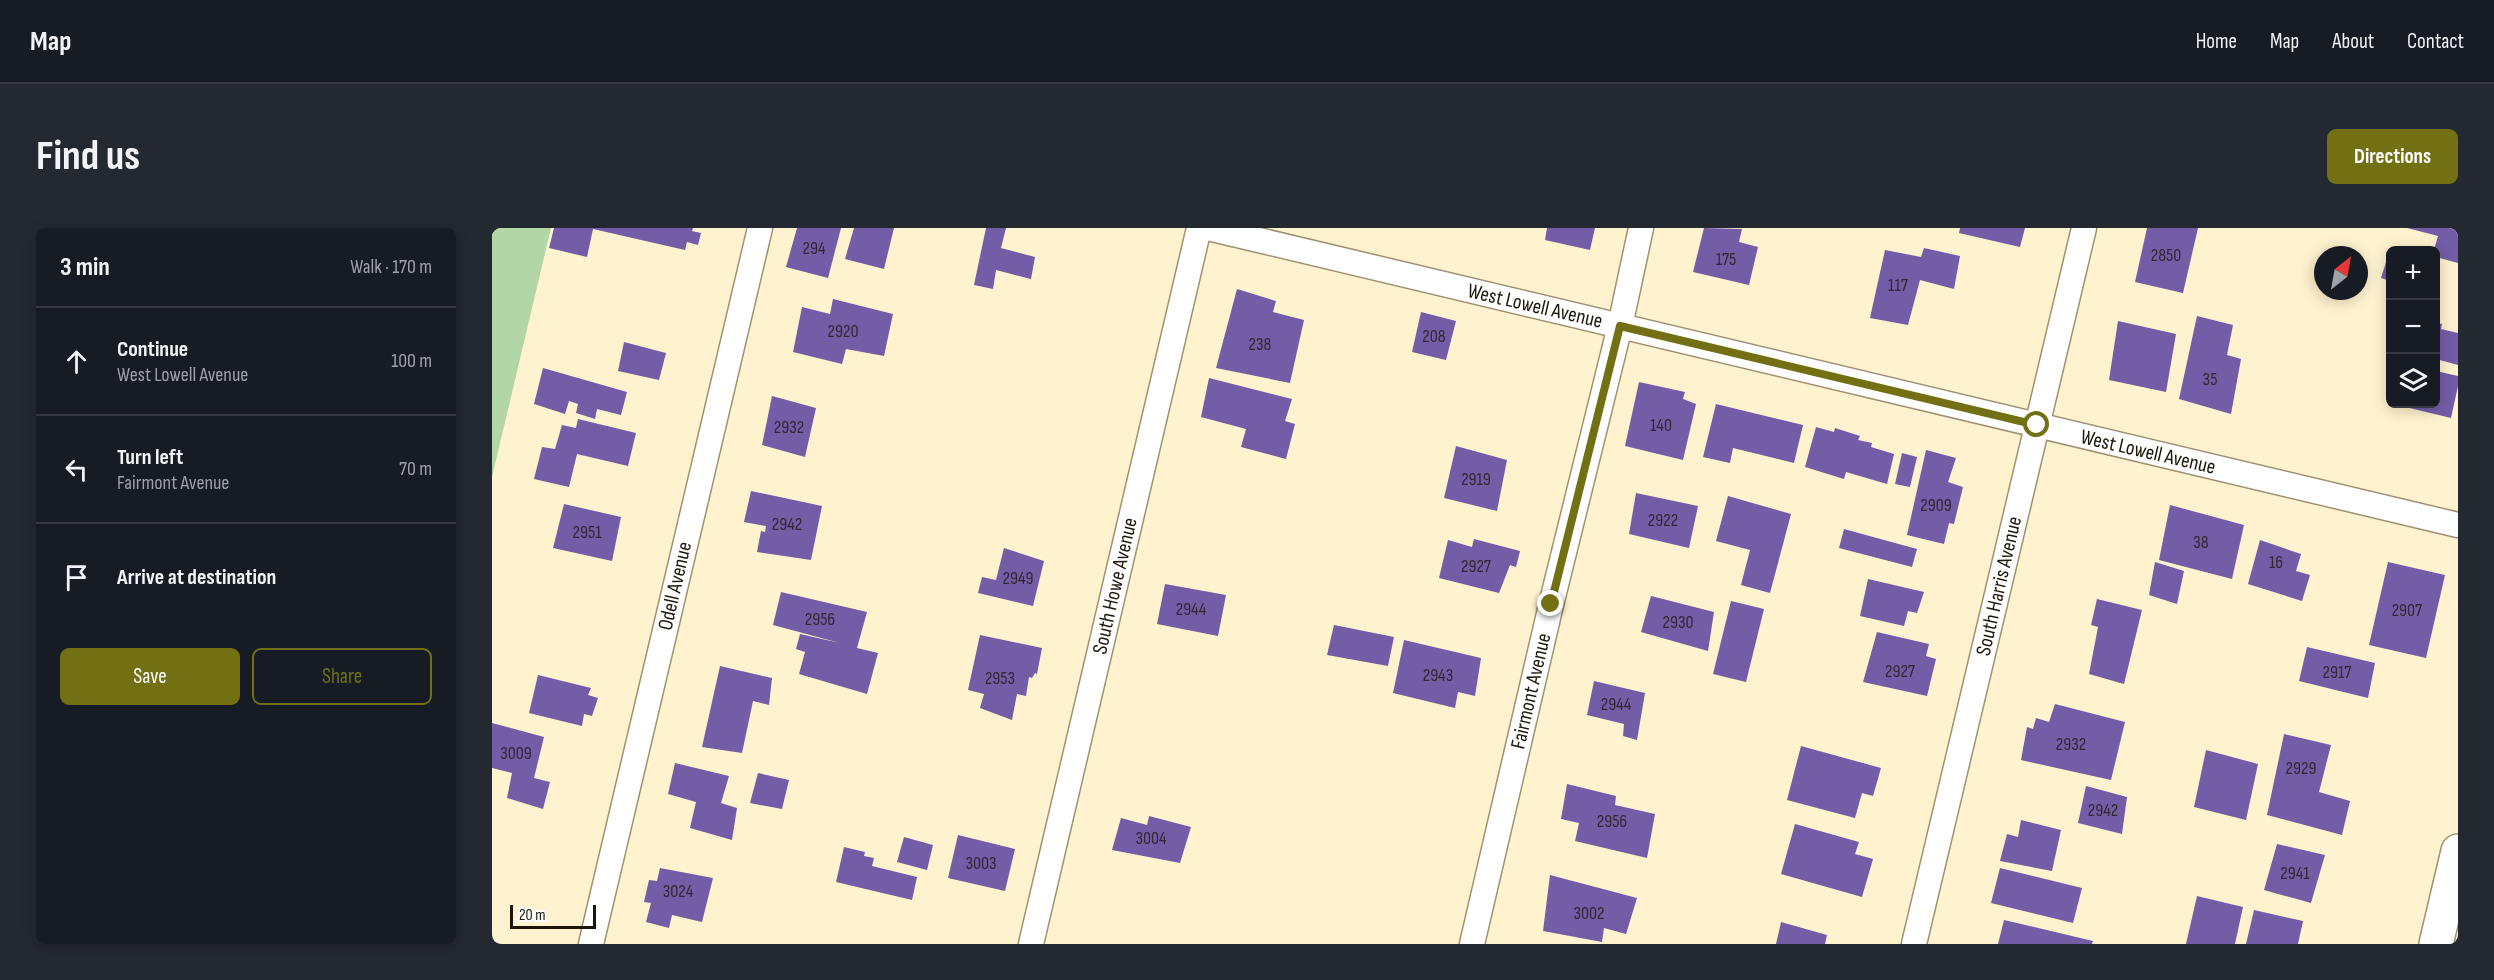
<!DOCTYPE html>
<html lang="en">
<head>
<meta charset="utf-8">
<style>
	:root { --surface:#171b24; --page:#242831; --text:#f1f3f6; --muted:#9ea1a6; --line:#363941; --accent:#727013 }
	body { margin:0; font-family:"Sofia Sans Condensed",sans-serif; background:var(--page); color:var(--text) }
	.controls { position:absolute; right:18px; top:18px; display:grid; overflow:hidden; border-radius:9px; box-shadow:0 3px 15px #0003 }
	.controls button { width:54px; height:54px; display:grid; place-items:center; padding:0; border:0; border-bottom:2px solid var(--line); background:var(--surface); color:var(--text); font:30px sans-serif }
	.compass { position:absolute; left:1822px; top:18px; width:54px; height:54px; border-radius:50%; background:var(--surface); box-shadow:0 3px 15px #0003; rotate:31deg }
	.scale { position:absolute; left:18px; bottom:15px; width:86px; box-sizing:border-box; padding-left:6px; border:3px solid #1c170a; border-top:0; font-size:16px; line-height:21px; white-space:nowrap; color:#1c170a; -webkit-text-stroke:4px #fff; paint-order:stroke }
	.stop { position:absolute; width:18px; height:18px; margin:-14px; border:4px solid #727013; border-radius:50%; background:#fff }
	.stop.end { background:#727013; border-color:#fff; box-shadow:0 2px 6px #0008 }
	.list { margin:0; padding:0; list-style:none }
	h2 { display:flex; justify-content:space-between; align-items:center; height:78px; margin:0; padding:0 24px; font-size:26px }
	h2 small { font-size:20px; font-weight:400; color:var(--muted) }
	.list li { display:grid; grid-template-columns:39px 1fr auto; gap:18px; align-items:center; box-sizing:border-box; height:108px; padding:0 24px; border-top:2px solid var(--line) }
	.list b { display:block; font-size:22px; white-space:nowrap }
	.list p { margin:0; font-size:20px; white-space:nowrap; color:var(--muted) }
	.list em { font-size:20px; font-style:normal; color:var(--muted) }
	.actions { display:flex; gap:12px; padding:18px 24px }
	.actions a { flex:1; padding:14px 0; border:2px solid var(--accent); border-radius:9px; text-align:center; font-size:21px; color:var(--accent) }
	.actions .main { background:var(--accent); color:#fff }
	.icon { flex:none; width:33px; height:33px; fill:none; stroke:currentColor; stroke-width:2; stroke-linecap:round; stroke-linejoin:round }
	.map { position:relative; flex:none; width:1966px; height:716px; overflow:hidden; border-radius:9px }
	header { display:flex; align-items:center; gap:36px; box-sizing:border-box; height:84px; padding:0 30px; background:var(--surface); border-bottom:2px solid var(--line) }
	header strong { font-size:28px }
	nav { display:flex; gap:33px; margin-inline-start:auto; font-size:21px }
	.intro { display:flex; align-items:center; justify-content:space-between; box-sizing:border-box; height:144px; padding:0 36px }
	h1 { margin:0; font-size:42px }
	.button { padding:15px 27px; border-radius:9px; background:var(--accent); color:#fff; font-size:21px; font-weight:700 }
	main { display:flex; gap:36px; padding:0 36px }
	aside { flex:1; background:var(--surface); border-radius:9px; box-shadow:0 3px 15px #0003 }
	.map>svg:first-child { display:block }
</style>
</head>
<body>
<header>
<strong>Map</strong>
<nav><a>Home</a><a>Map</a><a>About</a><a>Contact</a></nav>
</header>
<div class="intro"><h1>Find us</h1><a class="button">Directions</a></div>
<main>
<aside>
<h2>3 min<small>Walk · 170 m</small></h2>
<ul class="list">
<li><svg class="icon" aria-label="ahead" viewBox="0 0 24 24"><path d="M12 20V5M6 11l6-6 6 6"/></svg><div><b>Continue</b><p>West Lowell Avenue</p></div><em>100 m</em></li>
<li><svg class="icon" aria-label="left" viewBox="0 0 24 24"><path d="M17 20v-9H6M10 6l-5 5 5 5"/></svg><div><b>Turn left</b><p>Fairmont Avenue</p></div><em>70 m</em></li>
<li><svg class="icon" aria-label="arrive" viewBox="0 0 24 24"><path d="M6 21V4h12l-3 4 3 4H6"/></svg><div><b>Arrive at destination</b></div></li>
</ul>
<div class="actions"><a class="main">Save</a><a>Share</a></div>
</aside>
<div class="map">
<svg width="1966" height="716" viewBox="0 0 1966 716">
	<rect width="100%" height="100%" fill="#fff2cf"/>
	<polygon fill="#b3d6a9" points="0,0 59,0 0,249"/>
	<g fill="#735da7">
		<polygon points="62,0 201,0 200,3 209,5 206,17 195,14 193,22 101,1 95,29 57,20"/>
		<polygon points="305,0 349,0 336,50 294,39"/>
		<polygon points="362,0 402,0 392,41 353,31"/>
		<polygon points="494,0 514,0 509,20 543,29 539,51 504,42 501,61 482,57"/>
		<polygon points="1055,0 1103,0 1098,22 1053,12"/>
		<polygon points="1212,0 1250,1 1247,14 1266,19 1257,57 1201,44"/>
		<polygon points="1468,0 1533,0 1528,19 1467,5"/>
		<polygon points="1655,0 1706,0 1691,65 1643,54"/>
		<polygon points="1915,0 1966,0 1966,35 1944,29 1942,22 1946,8"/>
		<polygon points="1432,20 1468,28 1462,61 1428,52 1416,97 1378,90 1393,22 1429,29"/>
		<polygon points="1895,31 1898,32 1898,53 1889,50"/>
		<polygon points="745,61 784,73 781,84 812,92 798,155 724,140"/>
		<polygon points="341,71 401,86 392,128 354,121 350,136 301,124 310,79 338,86"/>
		<polygon points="929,84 964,93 954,132 920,124"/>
		<polygon points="1705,88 1741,97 1735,127 1749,131 1739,186 1687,171"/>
		<polygon points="1626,93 1684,106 1674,164 1617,152"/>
		<polygon points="1944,95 1950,96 1949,101 1966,105 1966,137 1944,131"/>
		<polygon points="132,114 174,125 167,152 126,143"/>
		<polygon points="51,140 135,164 129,187 105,181 103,191 84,185 86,176 77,173 73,186 42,176"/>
		<polygon points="1944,143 1966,148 1966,158 1959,190 1901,176 1944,176"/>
		<polygon points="717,150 800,171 793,193 803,196 794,231 749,219 754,201 709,189"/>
		<polygon points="1147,154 1193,164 1191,171 1204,176 1191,232 1133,218"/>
		<polygon points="280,168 324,180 313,229 270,217"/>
		<polygon points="1224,176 1311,197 1302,235 1241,220 1238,235 1211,229"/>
		<polygon points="86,191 144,205 136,238 85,226 77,259 42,251 50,219 63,221 70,197 84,200"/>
		<polygon points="1324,199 1342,204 1343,200 1368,208 1366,212 1380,215 1379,219 1402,226 1395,256 1354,244 1352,251 1313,239"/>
		<polygon points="964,218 1015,232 1005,283 952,270"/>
		<polygon points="1434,222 1464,230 1456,254 1471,259 1462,296 1457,295 1452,316 1415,307"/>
		<polygon points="1410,225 1425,229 1418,259 1403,256"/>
		<polygon points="259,263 330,278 319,332 265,324 269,303 273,304 274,298 252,294"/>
		<polygon points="1144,265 1206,278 1197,320 1137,306"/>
		<polygon points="1236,268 1299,286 1278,365 1249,357 1258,322 1224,313"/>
		<polygon points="72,276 129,289 120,333 61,320"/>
		<polygon points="1678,277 1752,297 1740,351 1667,332"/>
		<polygon points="1352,301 1425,321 1420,339 1347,320"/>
		<polygon points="982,311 1028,323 1024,339 1018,337 1007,365 947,350 956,312 980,319"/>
		<polygon points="1768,312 1809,326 1804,343 1818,347 1810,373 1756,356"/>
		<polygon points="512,320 552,333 541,378 486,365 490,349 504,352"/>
		<polygon points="1663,334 1692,343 1685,376 1657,367"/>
		<polygon points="1896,334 1953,347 1934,430 1877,417"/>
		<polygon points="1376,351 1432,364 1425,385 1416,383 1412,398 1368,388"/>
		<polygon points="673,356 734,367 726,408 665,396"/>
		<polygon points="289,364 375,384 365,420 386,425 375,466 307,446 313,424 304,421 308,406 348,415 281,397"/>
		<polygon points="1159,368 1222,384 1216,423 1149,404"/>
		<polygon points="1605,371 1650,382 1632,456 1597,446 1606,399 1599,397"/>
		<polygon points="1239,373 1272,381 1254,454 1221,446"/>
		<polygon points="842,397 902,409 896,438 835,427"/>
		<polygon points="1385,404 1437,416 1434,428 1444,431 1435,468 1371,454"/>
		<polygon points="488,407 550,420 545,446 543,445 540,450 537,449 534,468 525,466 520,492 488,480 492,466 476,462"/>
		<polygon points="912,412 989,430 983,468 966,464 963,480 901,465"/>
		<polygon points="1815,419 1883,435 1876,470 1807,453"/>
		<polygon points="228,438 280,450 277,477 261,473 250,525 210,519"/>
		<polygon points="46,447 99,460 96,467 106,470 100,488 92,486 90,498 37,485"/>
		<polygon points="1102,453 1153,465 1145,512 1131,508 1132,496 1095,487"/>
		<polygon points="1563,476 1633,494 1619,552 1529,532 1535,499 1541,501 1544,490 1557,494"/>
		<polygon points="0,495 52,509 42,550 58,554 51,581 15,570 20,545 0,540"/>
		<polygon points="1792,506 1839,517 1827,564 1858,573 1850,607 1775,587"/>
		<polygon points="1309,518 1389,540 1381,568 1370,565 1363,590 1295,572"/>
		<polygon points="1714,522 1766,536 1754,592 1702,579"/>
		<polygon points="183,535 237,548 229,575 245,580 240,612 198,600 204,574 176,566"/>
		<polygon points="266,545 297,552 290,581 258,575"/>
		<polygon points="1075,556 1124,568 1123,577 1163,586 1155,630 1083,613 1087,595 1069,591"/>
		<polygon points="1594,558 1635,569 1630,606 1586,595"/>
		<polygon points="657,588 699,599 688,635 620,622 629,590 655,597"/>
		<polygon points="1529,592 1569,602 1560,643 1508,633 1515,606 1526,609"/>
		<polygon points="1303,596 1367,614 1363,626 1381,631 1370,669 1289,646"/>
		<polygon points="466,607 523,621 513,663 456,650"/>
		<polygon points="412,609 441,617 435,642 405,634"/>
		<polygon points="1785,616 1833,627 1819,675 1772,662"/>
		<polygon points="352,619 373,624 372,628 382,630 380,638 425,649 420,672 344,654"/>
		<polygon points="168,640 221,650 210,694 180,687 177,700 154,694 159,675 152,674 157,652 165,653"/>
		<polygon points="1508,640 1590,660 1581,695 1499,675"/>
		<polygon points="1058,647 1145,670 1134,706 1112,700 1110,714 1051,703"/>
		<polygon points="1705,668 1751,679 1743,716 1694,716"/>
		<polygon points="1762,682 1811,693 1806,716 1754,716"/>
		<polygon points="1512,692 1601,713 1600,716 1506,716"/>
		<polygon points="1289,694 1335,707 1333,716 1284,716"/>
	</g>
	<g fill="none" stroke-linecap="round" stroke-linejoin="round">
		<g stroke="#9e9272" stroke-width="27">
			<g id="minor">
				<polyline points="716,0 1966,297"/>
				<polyline points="99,716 268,0"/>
				<polyline points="539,716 707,0"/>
				<polyline points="980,716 1059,377 1128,98 1149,0"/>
				<polyline points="1422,716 1592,0"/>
			</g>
		</g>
		<g stroke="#9e9272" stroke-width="36">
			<polyline id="secondary" points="1944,716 1966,623"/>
		</g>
		<use href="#minor" stroke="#fff" stroke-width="24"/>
		<use href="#secondary" stroke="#fff" stroke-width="33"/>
	</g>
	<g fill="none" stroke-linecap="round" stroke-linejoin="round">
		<polyline stroke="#727013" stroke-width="8" points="1059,376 1128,98 1545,197"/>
	</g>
	<g text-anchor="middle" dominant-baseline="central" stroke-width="5" stroke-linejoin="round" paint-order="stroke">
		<g font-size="18" fill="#322831">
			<text x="322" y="20">294</text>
			<text x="1674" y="27">2850</text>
			<text x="1234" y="31">175</text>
			<text x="1406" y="57">117</text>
			<text x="351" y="103">2920</text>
			<text x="942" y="108">208</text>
			<text x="768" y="116">238</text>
			<text x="1718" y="151">35</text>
			<text x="1169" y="197">140</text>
			<text x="297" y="199">2932</text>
			<text x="984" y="251">2919</text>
			<text x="1444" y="277">2909</text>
			<text x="1171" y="292">2922</text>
			<text x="295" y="296">2942</text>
			<text x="95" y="304">2951</text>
			<text x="1709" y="314">38</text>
			<text x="1784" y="334">16</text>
			<text x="984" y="338">2927</text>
			<text x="526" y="350">2949</text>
			<text x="699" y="381">2944</text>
			<text x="1915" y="382">2907</text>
			<text x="328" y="391">2956</text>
			<text x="1186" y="394">2930</text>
			<text x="1408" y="443">2927</text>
			<text x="1845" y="444">2917</text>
			<text x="946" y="447">2943</text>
			<text x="508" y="450">2953</text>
			<text x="1124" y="476">2944</text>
			<text x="1579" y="516">2932</text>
			<text x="24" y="525">3009</text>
			<text x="1809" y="540">2929</text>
			<text x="1611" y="582">2942</text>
			<text x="1120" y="593">2956</text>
			<text x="659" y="610">3004</text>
			<text x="489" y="635">3003</text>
			<text x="1803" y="645">2941</text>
			<text x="186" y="663">3024</text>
			<text x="1097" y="685">3002</text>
		</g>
		<g font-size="21" fill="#1c170a" stroke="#fff">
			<text transform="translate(1043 78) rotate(13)">West Lowell Avenue</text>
			<text transform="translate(1656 224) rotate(13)">West Lowell Avenue</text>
			<text transform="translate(183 358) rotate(-77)">Odell Avenue</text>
			<text transform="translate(623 358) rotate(-77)">South Howe Avenue</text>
			<text transform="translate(1507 358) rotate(-77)">South Harris Avenue</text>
			<text transform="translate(1039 463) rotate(-77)">Fairmont Avenue</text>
		</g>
	</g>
</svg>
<div class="controls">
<button>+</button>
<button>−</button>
<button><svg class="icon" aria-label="layers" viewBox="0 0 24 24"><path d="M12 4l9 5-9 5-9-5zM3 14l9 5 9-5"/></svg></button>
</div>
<svg class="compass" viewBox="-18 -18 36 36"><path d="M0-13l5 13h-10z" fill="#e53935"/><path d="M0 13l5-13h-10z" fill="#9ea1a6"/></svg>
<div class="scale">20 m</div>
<div class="stop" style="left:1545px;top:197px"></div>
<div class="stop end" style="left:1059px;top:376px"></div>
</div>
</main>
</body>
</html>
